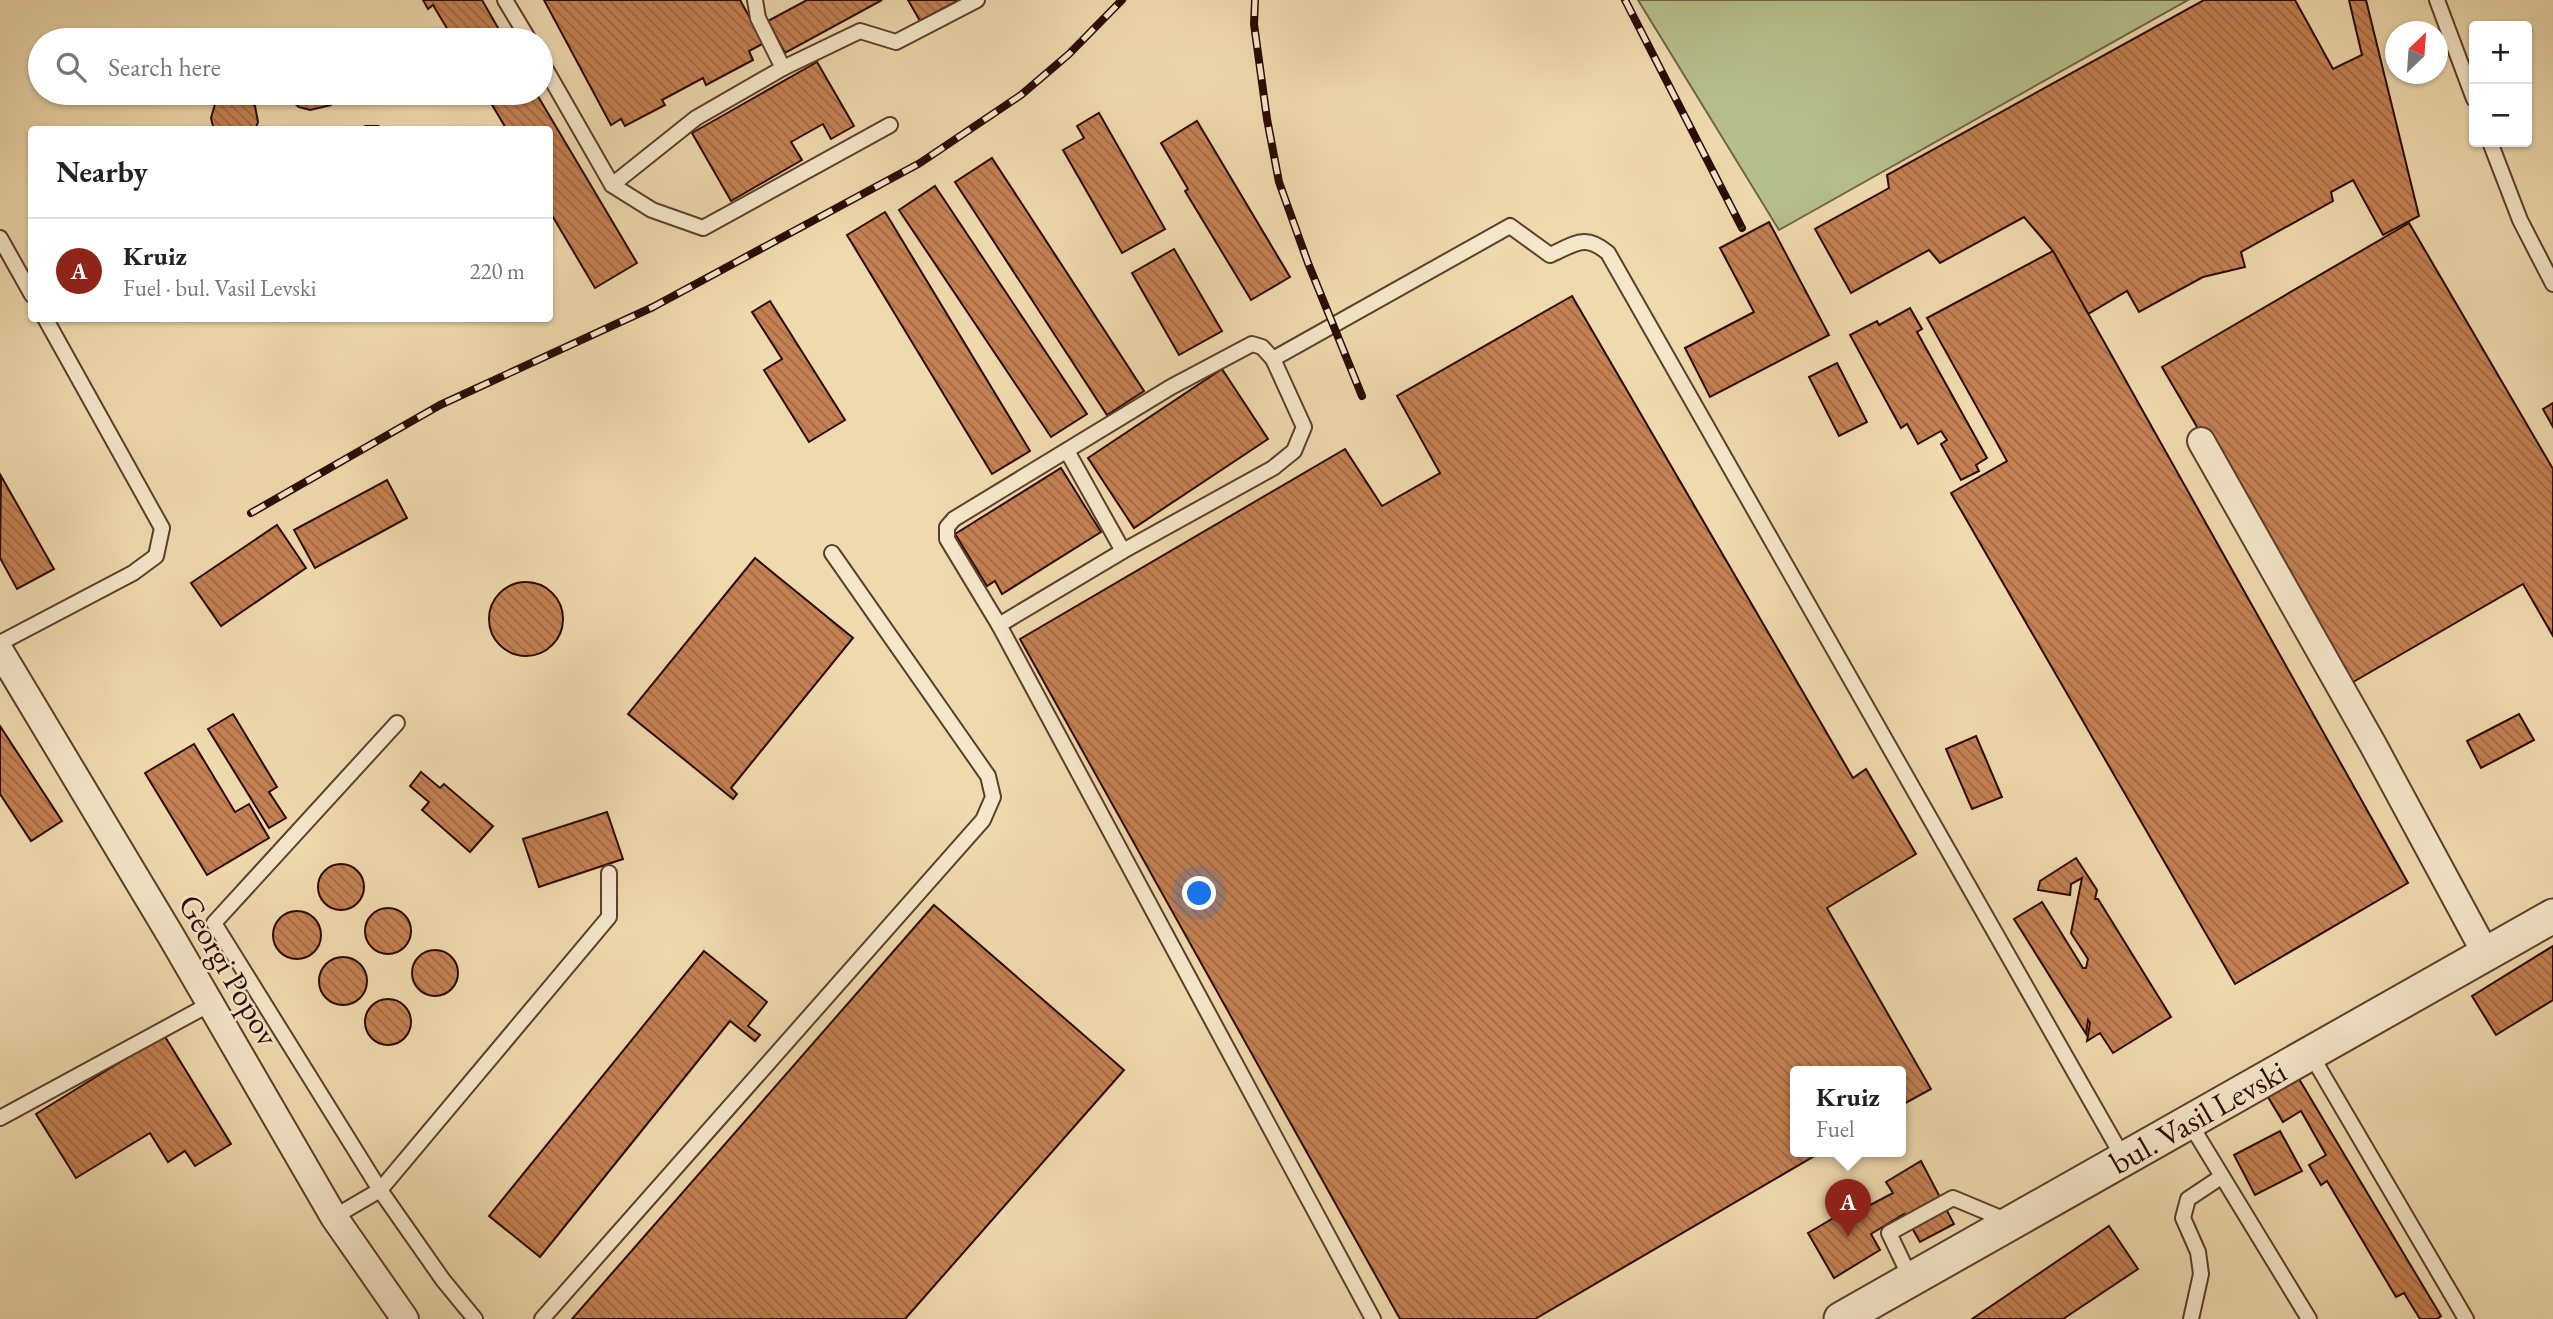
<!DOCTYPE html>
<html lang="en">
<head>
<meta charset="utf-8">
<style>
	:root { --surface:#fff; --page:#f2f2f2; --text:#222; --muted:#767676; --line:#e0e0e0; --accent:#8f2418 }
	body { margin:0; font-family:"EB Garamond",serif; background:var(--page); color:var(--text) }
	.controls { position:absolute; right:21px; top:21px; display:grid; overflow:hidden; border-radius:7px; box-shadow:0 2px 5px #0004 }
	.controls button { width:63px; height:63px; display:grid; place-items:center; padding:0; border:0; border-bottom:2px solid var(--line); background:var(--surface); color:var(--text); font:35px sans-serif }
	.compass { position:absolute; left:2385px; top:21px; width:63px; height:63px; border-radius:50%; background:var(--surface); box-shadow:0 2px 5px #0004; rotate:25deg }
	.you { position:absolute; left:1200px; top:894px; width:24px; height:24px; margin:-18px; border:5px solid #fff; border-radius:50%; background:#1a73e8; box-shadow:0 0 0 10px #1a73e833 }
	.badge { display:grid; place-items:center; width:46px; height:46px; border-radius:50%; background:var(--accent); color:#fff; font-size:23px; font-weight:700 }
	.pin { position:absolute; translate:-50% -58px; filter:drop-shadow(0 2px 4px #0008) }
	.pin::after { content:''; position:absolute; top:37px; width:24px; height:21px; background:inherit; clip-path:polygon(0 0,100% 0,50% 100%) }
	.popup { position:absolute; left:1790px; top:1066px; width:116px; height:91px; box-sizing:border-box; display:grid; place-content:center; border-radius:7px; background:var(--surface); filter:drop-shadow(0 2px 5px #0005); font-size:23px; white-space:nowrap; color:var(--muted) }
	.popup b { font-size:26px; color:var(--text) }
	.popup::after { content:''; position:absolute; left:50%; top:100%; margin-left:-14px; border:14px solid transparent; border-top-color:var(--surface) }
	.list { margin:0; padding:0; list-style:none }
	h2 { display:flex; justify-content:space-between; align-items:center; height:91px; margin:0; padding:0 28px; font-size:30px }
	h2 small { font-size:23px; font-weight:400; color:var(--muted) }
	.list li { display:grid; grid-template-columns:46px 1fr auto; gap:21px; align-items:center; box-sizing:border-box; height:105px; padding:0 28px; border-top:2px solid var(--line) }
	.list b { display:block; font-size:26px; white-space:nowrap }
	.list p { margin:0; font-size:23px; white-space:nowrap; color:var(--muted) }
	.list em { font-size:23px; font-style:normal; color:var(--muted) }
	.icon { flex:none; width:38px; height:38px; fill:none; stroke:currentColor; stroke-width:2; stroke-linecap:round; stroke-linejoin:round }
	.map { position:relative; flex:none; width:2553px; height:1319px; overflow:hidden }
	.search { position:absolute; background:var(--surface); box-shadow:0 2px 5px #0004; left:28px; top:28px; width:525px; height:77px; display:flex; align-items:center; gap:18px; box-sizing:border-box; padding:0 24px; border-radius:38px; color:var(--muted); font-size:26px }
	.panel { position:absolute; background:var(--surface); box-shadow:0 2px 5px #0004; left:28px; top:126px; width:525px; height:196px; border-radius:7px }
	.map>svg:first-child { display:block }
</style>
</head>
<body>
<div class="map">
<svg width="2553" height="1319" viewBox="0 0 2553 1319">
	<defs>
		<pattern id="building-back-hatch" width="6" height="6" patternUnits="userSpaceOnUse" patternTransform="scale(1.75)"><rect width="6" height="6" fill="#c58153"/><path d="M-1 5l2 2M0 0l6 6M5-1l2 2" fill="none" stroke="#a06842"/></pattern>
	</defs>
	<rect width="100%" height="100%" fill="#efdaae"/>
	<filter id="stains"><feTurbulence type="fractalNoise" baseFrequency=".00286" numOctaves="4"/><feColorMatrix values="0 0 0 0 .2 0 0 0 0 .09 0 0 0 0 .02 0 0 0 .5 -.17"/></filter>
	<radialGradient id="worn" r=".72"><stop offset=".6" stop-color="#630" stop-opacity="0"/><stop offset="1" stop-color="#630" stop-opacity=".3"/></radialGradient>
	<polygon fill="#b6c08c" stroke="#706546" stroke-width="2" points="1638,0 2188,0 1779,230"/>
	<g fill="url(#building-back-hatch)" stroke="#2b0a00" stroke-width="2">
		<polygon points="423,0 482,0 505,40 454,40 433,5 428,9"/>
		<polygon points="544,0 740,0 764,43 749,51 753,60 706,85 703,78 662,100 665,105 625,126 621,119 611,125"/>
		<polygon points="807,0 882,0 785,53 768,21"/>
		<polygon points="908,0 959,0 920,21"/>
		<polygon points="2204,0 2295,0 2333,69 2362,55 2349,0 2366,0 2419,216 2383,235 2353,180 2331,192 2333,201 2241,252 2245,267 2203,277 2139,312 2127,291 2088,314 2053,251 2024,217 1940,263 1929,250 1851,293 1815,229 1889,188 1887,175"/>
		<polygon points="817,62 854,126 831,139 823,124 791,142 802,160 731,201 692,133"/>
		<polygon points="282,93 343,93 331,105 310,110 299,107"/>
		<polygon points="485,93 536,93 637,263 595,288 550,212 550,130 507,130"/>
		<polygon points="234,94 242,95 255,106 258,122 255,130 214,130 211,118 215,104 226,96"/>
		<polygon points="1099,113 1165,229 1122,253 1063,150 1084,138 1077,126"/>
		<polygon points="1197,121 1290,277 1251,300 1185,191 1188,189 1161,143"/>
		<polygon points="366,126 378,126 386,130 353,130"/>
		<polygon points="992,158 1144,391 1107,415 955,182"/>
		<polygon points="935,186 1087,414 1051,437 899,210"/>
		<polygon points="885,212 1030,451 992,474 847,235"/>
		<polygon points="1769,222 1829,335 1710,397 1685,348 1754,312 1720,248"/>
		<polygon points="2409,223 2553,469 2553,636 2523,584 2348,685 2162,367"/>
		<polygon points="1174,249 1222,331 1179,355 1132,273"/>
		<polygon points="2053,251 2408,883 2235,984 1951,493 2007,461 1927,318"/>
		<polygon points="1572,296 1853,778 1866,769 1916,854 1827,908 1931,1089 1900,1106 1900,1071 1796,1071 1796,1151 1823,1151 1535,1319 1400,1319 1020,639 1345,449 1382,506 1440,473 1397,396"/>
		<polygon points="770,301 845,420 809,442 764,370 782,359 752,312"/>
		<polygon points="1910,308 1922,329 1917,332 1987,458 1976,465 1979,471 1961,480 1941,444 1947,440 1941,431 1918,444 1907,424 1901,428 1850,335 1877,321 1879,325"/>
		<polygon points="1837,363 1867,422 1839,436 1809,377"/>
		<polygon points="1222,369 1268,439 1134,528 1088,458"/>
		<polygon points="2553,403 2553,427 2543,409"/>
		<polygon points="1061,468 1101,532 1002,594 995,581 987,586 955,534"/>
		<polygon points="1,476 54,569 17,589 0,558"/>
		<polygon points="387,480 407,518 315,568 294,530"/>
		<polygon points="277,525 306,568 221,626 191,583"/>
		<polygon points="755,558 853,638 731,788 737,794 733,799 628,714"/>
		<circle cx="526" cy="619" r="37"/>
		<polygon points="233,714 277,787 269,792 286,818 269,828 208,729"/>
		<polygon points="2519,714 2534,740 2481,768 2467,741"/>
		<polygon points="0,726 62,821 31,841 0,794"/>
		<polygon points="1976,736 2002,797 1972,809 1946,749"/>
		<polygon points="194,744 235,812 249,804 269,838 207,875 145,773"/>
		<polygon points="421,772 440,788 444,784 493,826 470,852 422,810 429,802 410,786"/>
		<polygon points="607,812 623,859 539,887 523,839"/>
		<polygon points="2076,858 2097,890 2095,899 2098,899 2171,1017 2113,1053 2100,1033 2087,1041 2090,1023 2088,1020 2086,1034 2014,919 2042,902 2083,968 2086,968 2088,959 2071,933 2082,878 2071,884 2070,895 2038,890 2040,881"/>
		<circle cx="341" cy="887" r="23"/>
		<polygon points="934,905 1124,1070 905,1319 572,1319"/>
		<circle cx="388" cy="931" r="23"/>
		<circle cx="297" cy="935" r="24"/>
		<polygon points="2553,946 2553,1000 2496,1035 2472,996"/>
		<circle cx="435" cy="973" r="23"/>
		<polygon points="704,951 767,1002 748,1026 760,1035 755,1041 730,1021 540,1257 489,1216"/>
		<circle cx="343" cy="981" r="24"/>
		<circle cx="388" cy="1022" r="23"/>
		<polygon points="164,1035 231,1144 195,1166 185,1151 168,1162 150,1133 76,1178 36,1114"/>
		<polygon points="2299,1079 2441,1316 2437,1319 2420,1319 2404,1293 2396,1297 2327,1181 2321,1185 2309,1165 2326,1155 2301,1111 2283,1122 2268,1097"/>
		<polygon points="2280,1131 2302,1171 2255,1195 2234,1155"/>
		<polygon points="1921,1161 1954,1224 1920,1242 1904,1214 1871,1234 1880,1250 1834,1278 1808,1233 1854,1206 1859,1211 1893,1193 1886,1182"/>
		<polygon points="2109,1226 2138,1269 2063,1319 1972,1319"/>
	</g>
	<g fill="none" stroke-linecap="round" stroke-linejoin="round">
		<g stroke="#5c3e2c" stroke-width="18">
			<g id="service">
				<polyline points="505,0 529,40"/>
				<polyline points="755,0 758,18 783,68"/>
				<polyline points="2437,0 2474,99"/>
				<polyline points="541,61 612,185 652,210 703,228 890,125"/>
				<polyline points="2490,142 2520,220 2553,284"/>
				<polyline points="612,185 696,118 783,68 860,31 896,42 977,0"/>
				<polyline points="0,238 32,295"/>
				<polyline points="1067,451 1123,551"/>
				<polyline points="999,625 947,539 947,527 954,519 1171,387 1252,344 1262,347 1273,359"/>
				<polyline points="0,643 133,573 156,556 162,528 45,318"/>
				<polyline points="2310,1053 2466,1319"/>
				<polyline points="0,1118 210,1004"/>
				<polyline points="2189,1122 2309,1319"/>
				<polyline points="334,1217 380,1190 214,923 397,723"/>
				<polyline points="1911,1279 1889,1233 1953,1198 2008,1221"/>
				<polyline points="475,1319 443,1280 380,1190 609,917 609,873"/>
				<polyline points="542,1319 983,820 993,797 988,776 832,553"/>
				<path d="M1373,1319L999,625L1123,551L1273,468L1294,451L1304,427L1273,359L1510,226L1550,255C1575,244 1585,233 1608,253L2124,1159"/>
				<polyline points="2191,1319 2201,1274 2198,1252 2183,1218 2188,1199 2221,1177"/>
			</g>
		</g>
		<g stroke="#5c3e2c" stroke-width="30">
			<g id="minor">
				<polyline points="2201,441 2372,743 2486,954"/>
				<polyline points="0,651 171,936 334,1217 405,1319"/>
			</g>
		</g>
		<g stroke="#5c3e2c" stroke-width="37">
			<g id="tertiary">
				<path id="s1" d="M1841,1319L2553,916"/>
			</g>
		</g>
		<use href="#service" stroke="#f5e7ca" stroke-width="14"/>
		<use href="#minor" stroke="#f5e7ca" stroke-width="26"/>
		<use href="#tertiary" stroke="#f5e7ca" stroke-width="33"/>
		<g stroke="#2b0a00" stroke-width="8">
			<g id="rail">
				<polyline points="1255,0 1254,24 1267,119 1279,182 1308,263 1362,396"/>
				<polyline points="1625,0 1742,228"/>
				<polyline points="251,513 440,405 653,307 920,163 1021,95 1069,54 1122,0"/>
			</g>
		</g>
		<use href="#rail" stroke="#f5e7ca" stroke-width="5" stroke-dasharray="16" stroke-linecap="butt"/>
	</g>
	<g text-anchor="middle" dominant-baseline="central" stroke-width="5" stroke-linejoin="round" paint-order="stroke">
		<g font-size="32" fill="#2b0a00" stroke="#f5e7ca">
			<text transform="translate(229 970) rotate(60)">Georgi Popov</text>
			<text stroke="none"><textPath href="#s1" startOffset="410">bul. Vasil Levski</textPath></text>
		</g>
	</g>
	<rect width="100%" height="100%" filter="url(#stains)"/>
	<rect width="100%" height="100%" fill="url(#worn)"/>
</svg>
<div class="controls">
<button>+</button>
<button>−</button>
</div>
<svg class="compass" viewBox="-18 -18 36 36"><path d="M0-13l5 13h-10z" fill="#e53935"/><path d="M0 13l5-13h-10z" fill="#767676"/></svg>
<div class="you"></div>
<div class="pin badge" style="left:1848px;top:1237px">A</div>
<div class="popup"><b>Kruiz</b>Fuel</div>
<div class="search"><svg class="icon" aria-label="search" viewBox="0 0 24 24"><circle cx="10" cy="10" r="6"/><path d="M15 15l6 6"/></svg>Search here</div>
<section class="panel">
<h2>Nearby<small></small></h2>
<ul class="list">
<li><span class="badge">A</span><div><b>Kruiz</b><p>Fuel · bul. Vasil Levski</p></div><em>220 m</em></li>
</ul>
</section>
</div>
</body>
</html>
